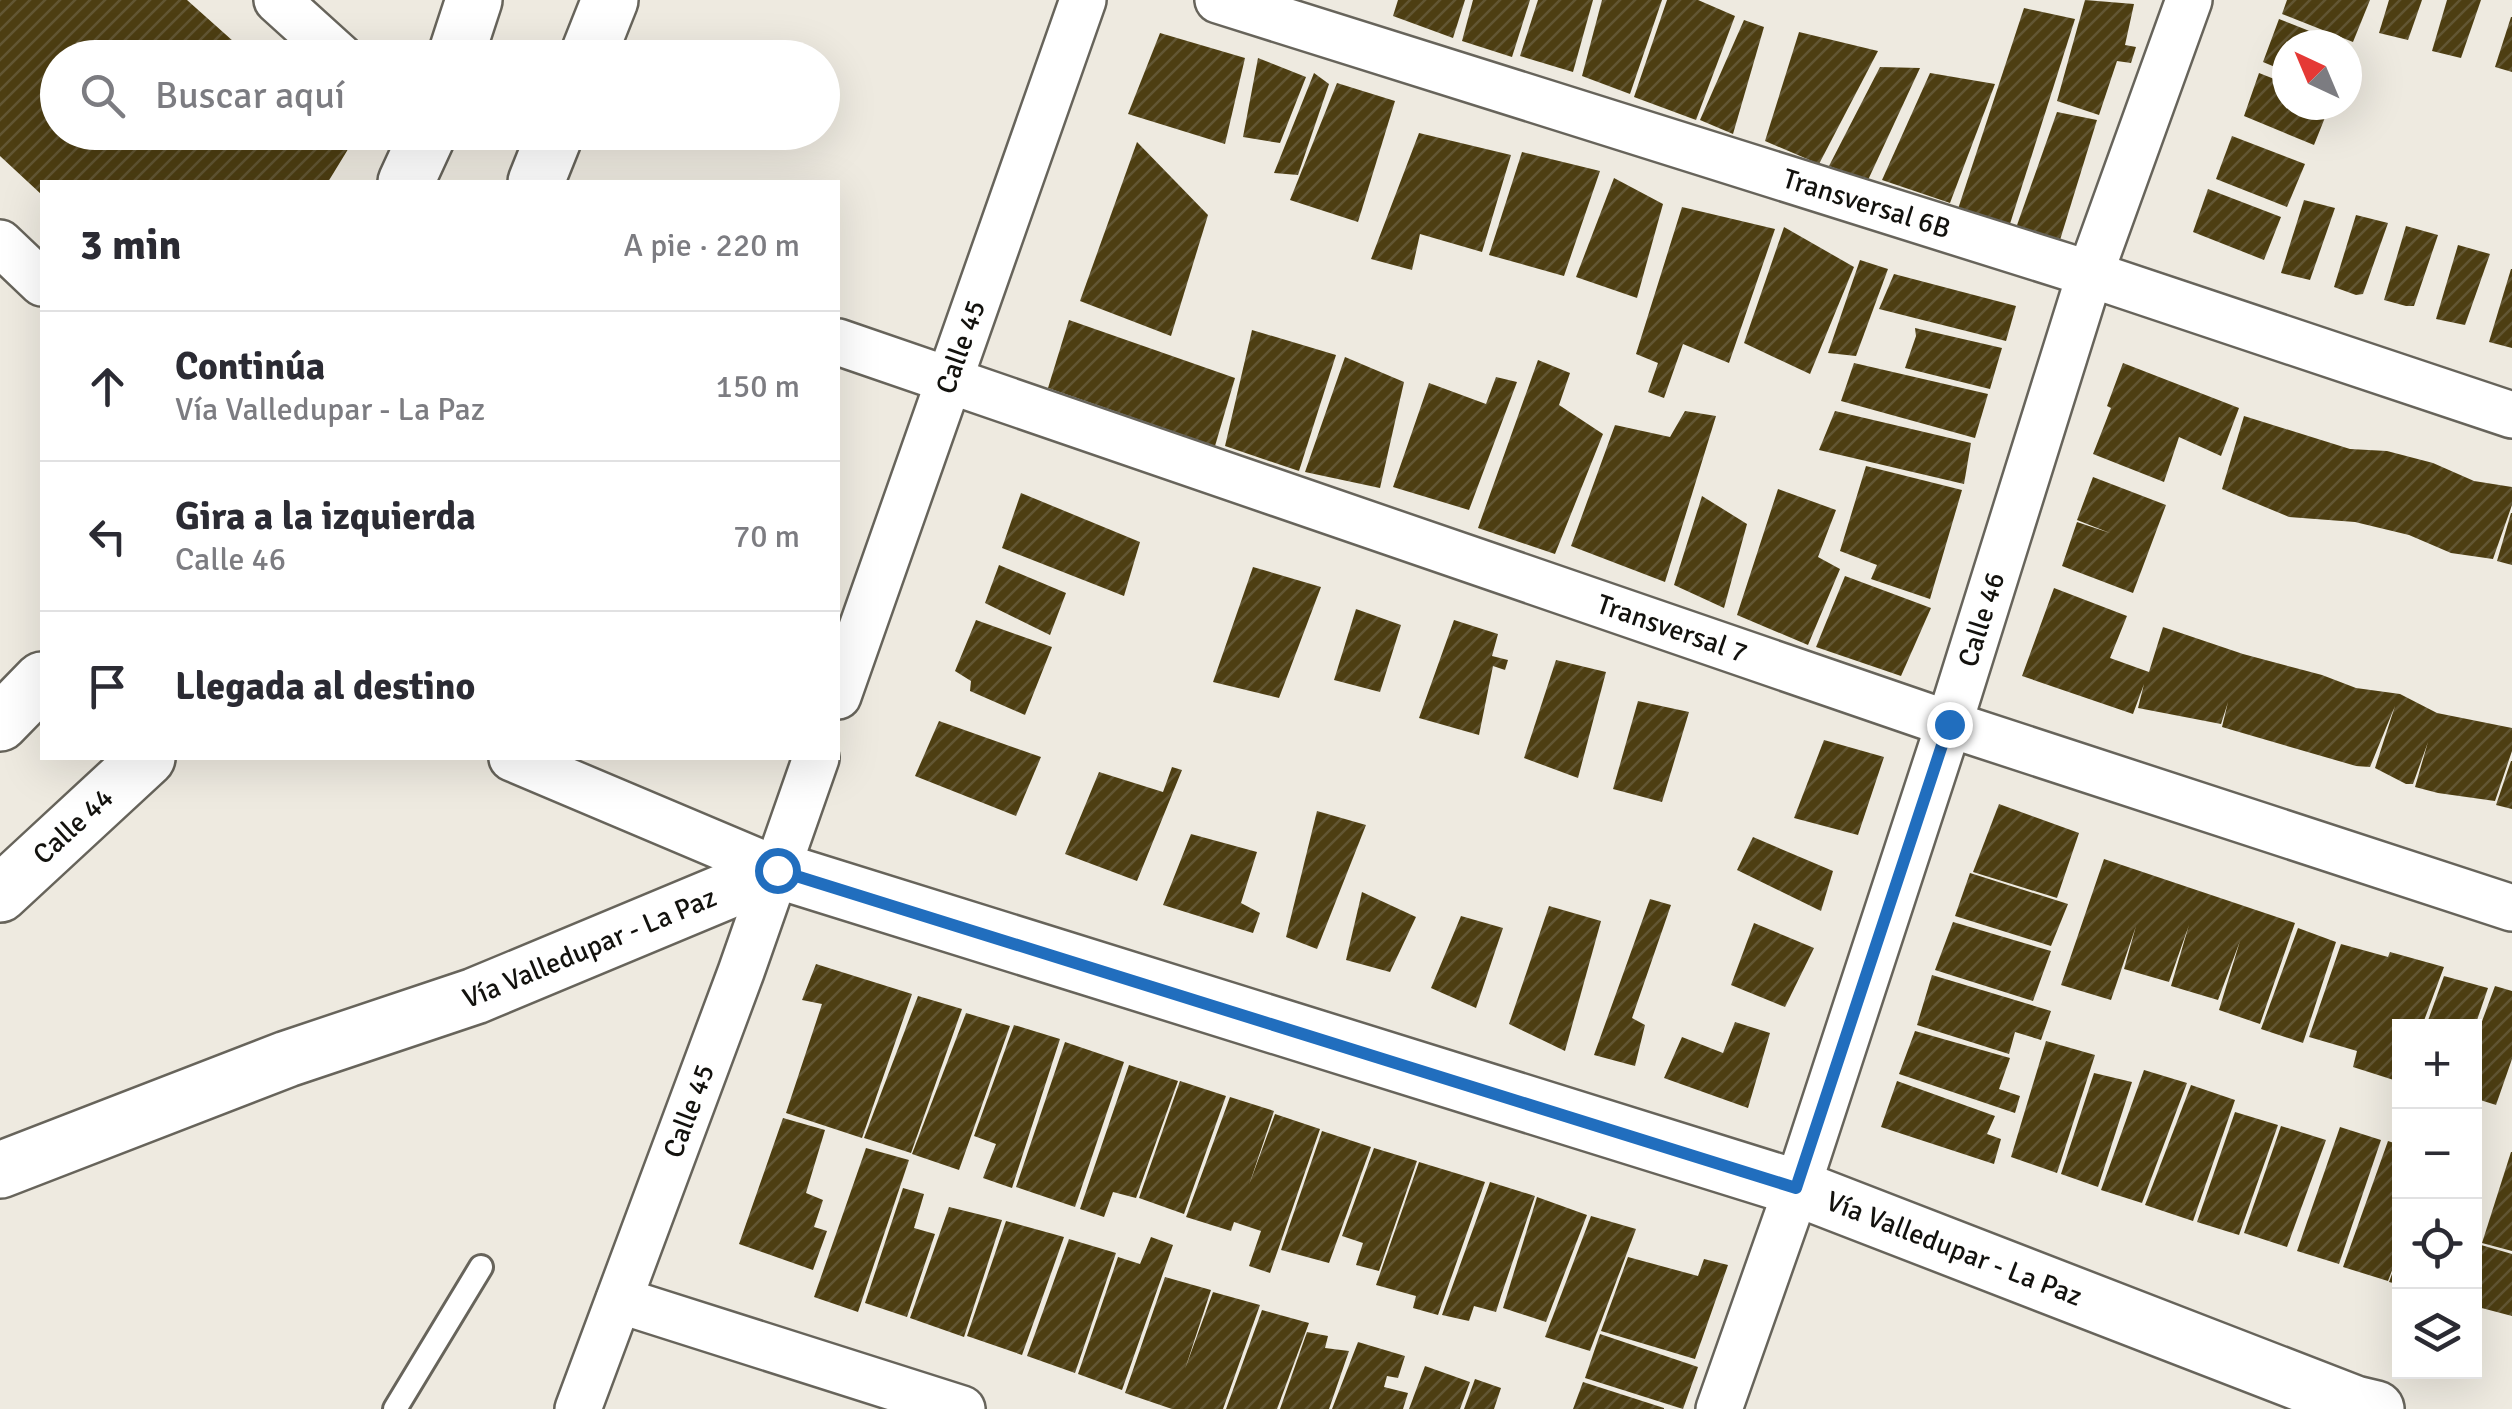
<!DOCTYPE html>
<html lang="es">
<head>
<meta charset="utf-8">
<style>
	:root { --surface:#fff; --page:#f2f2f3; --text:#2b2b33; --muted:#7c7c81; --line:#e1e1e2 }
	body { margin:0; font-family:Signika,sans-serif; background:var(--page); color:var(--text) }
	.controls { position:absolute; right:30px; bottom:30px; display:grid; overflow:hidden; border-radius:0px; box-shadow:0 10px 40px #0002 }
	.controls button { width:90px; height:90px; display:grid; place-items:center; padding:0; border:0; border-bottom:2px solid var(--line); background:var(--surface); color:var(--text); font:50px sans-serif }
	.compass { position:absolute; left:2272px; top:30px; width:90px; height:90px; border-radius:50%; background:var(--surface); box-shadow:0 10px 40px #0002; rotate:316deg }
	.stop { position:absolute; width:30px; height:30px; margin:-22px; border:8px solid #216ebe; border-radius:50%; background:#fff }
	.stop.end { background:#216ebe; border-color:#fff; box-shadow:0 2px 10px #0008 }
	.list { margin:0; padding:0; list-style:none }
	h2 { display:flex; justify-content:space-between; align-items:center; height:130px; margin:0; padding:0 40px; font-size:42px }
	h2 small { font-size:32px; font-weight:400; color:var(--muted) }
	.list li { display:grid; grid-template-columns:65px 1fr auto; gap:30px; align-items:center; box-sizing:border-box; height:150px; padding:0 40px; border-top:2px solid var(--line) }
	.list b { display:block; font-size:38px; white-space:nowrap }
	.list p { margin:0; font-size:32px; white-space:nowrap; color:var(--muted) }
	.list em { font-size:32px; font-style:normal; color:var(--muted) }
	.icon { flex:none; width:55px; height:55px; fill:none; stroke:currentColor; stroke-width:2; stroke-linecap:round; stroke-linejoin:round }
	.map { position:relative; flex:none; width:2512px; height:1409px; overflow:hidden }
	.search { position:absolute; background:var(--surface); box-shadow:0 10px 40px #0002; left:40px; top:40px; width:800px; height:110px; display:flex; align-items:center; gap:25px; box-sizing:border-box; padding:0 35px; border-radius:55px; color:var(--muted); font-size:38px }
	.panel { position:absolute; background:var(--surface); box-shadow:0 10px 40px #0002; left:40px; top:180px; width:800px; height:580px; border-radius:0px }
	.map>svg:first-child { display:block }
</style>
</head>
<body>
<div class="map">
<svg width="2512" height="1409" viewBox="0 0 2512 1409">
	<defs>
		<pattern id="building-hatch" width="6" height="6" patternUnits="userSpaceOnUse" patternTransform="scale(2.5)"><rect width="6" height="6" fill="#4d3e12"/><path d="M-1 1l2-2M0 6l6-6M5 7l2-2" fill="none" stroke="#625633"/></pattern>
	</defs>
	<rect width="100%" height="100%" fill="#eeeae0"/>
	<g fill="url(#building-hatch)">
		<polygon points="0,0 187,0 252,58 58,58 58,132 334,132 350,146 328,182 42,182 42,195 0,156"/>
		<polygon points="1398,0 1465,0 1453,38 1393,16"/>
		<polygon points="1473,0 1530,0 1512,57 1462,41"/>
		<polygon points="1538,0 1593,0 1573,72 1520,56"/>
		<polygon points="1602,0 1662,0 1630,94 1582,76"/>
		<polygon points="1667,0 1698,0 1735,16 1696,120 1634,97"/>
		<polygon points="2085,0 2134,4 2125,45 2136,47 2131,63 2117,61 2099,115 2057,101"/>
		<polygon points="2287,0 2370,0 2353,42 2282,14"/>
		<polygon points="2389,0 2422,0 2408,40 2379,33"/>
		<polygon points="2447,0 2481,0 2461,58 2432,51"/>
		<polygon points="2024,8 2075,19 2009,227 1958,209"/>
		<polygon points="2511,17 2512,17 2512,72 2495,67"/>
		<polygon points="2279,19 2345,45 2287,45 2287,72 2263,62"/>
		<polygon points="1744,20 1764,27 1733,134 1700,120"/>
		<polygon points="1799,32 1878,51 1819,164 1765,141"/>
		<polygon points="1160,33 1245,58 1225,144 1128,114"/>
		<polygon points="1258,58 1306,77 1280,143 1243,137"/>
		<polygon points="1880,67 1920,68 1868,180 1829,166"/>
		<polygon points="1314,73 1329,84 1298,175 1274,173"/>
		<polygon points="1930,73 1995,84 1950,203 1882,180"/>
		<polygon points="2259,73 2287,84 2287,105 2330,105 2314,145 2244,116"/>
		<polygon points="1337,83 1395,101 1358,222 1290,200"/>
		<polygon points="2057,112 2097,120 2060,240 2016,228"/>
		<polygon points="1419,133 1511,155 1482,252 1420,234 1412,270 1371,259"/>
		<polygon points="2232,136 2305,164 2287,207 2216,179"/>
		<polygon points="1137,142 1208,215 1171,336 1080,301"/>
		<polygon points="1522,152 1600,171 1564,276 1489,255"/>
		<polygon points="1614,178 1663,204 1637,298 1576,277"/>
		<polygon points="2208,189 2281,217 2264,260 2193,232"/>
		<polygon points="2304,200 2335,208 2310,280 2281,273"/>
		<polygon points="1682,207 1775,229 1729,363 1683,344 1664,398 1648,392 1658,363 1636,354"/>
		<polygon points="2356,215 2388,223 2363,294 2356,295 2334,287"/>
		<polygon points="2406,226 2438,235 2414,306 2406,306 2384,300"/>
		<polygon points="1784,227 1854,267 1810,374 1744,343"/>
		<polygon points="2458,245 2490,254 2465,325 2436,319"/>
		<polygon points="1860,260 1888,269 1856,356 1828,353"/>
		<polygon points="2511,269 2512,269 2512,348 2489,342"/>
		<polygon points="1894,274 2016,306 2006,341 1879,309"/>
		<polygon points="1069,320 1235,378 1215,446 1048,388"/>
		<polygon points="1915,328 2002,348 1990,389 1905,368 1916,336"/>
		<polygon points="1252,330 1336,355 1299,471 1225,446"/>
		<polygon points="1345,357 1404,382 1380,488 1305,472"/>
		<polygon points="1538,360 1570,373 1559,405 1603,434 1555,554 1478,528"/>
		<polygon points="1854,363 1988,394 1975,438 1841,401"/>
		<polygon points="2123,363 2239,408 2221,456 2179,437 2164,482 2093,454 2111,408 2107,406"/>
		<polygon points="1496,377 1517,382 1469,510 1393,487 1429,383 1486,404"/>
		<polygon points="1685,411 1716,416 1665,582 1571,546 1615,425 1670,437"/>
		<polygon points="1835,411 1971,443 1964,484 1819,450"/>
		<polygon points="2244,416 2350,449 2387,451 2433,463 2474,481 2512,487 2512,505 2493,559 2451,553 2409,535 2355,522 2289,517 2222,489"/>
		<polygon points="1866,466 1962,490 1930,599 1871,579 1877,565 1840,551"/>
		<polygon points="2093,477 2166,505 2133,593 2062,566 2077,522 2110,533 2077,520"/>
		<polygon points="1778,489 1836,510 1818,557 1840,569 1808,645 1737,615"/>
		<polygon points="1021,493 1140,542 1124,596 1002,548"/>
		<polygon points="1702,496 1747,524 1724,608 1674,585"/>
		<polygon points="2511,513 2512,513 2512,565 2497,561"/>
		<polygon points="999,565 1066,593 1050,635 985,603"/>
		<polygon points="1253,567 1321,587 1279,698 1213,682"/>
		<polygon points="1845,576 1931,608 1901,676 1816,647"/>
		<polygon points="2054,588 2127,616 2110,658 2149,672 2163,627 2243,654 2322,675 2356,688 2400,694 2437,713 2512,728 2512,751 2495,801 2438,793 2415,787 2428,742 2413,784 2406,784 2375,768 2395,706 2370,767 2356,766 2222,727 2228,702 2221,724 2138,708 2144,684 2133,714 2022,676"/>
		<polygon points="1356,609 1401,625 1380,692 1334,680"/>
		<polygon points="976,620 1052,647 1025,715 970,691 971,681 955,671"/>
		<polygon points="1454,620 1498,634 1492,656 1508,660 1505,670 1493,666 1479,735 1419,718"/>
		<polygon points="1556,660 1606,672 1578,778 1524,758"/>
		<polygon points="1638,701 1689,712 1662,802 1613,789"/>
		<polygon points="939,721 1041,757 1016,816 915,776"/>
		<polygon points="1824,740 1884,757 1858,835 1794,818"/>
		<polygon points="2511,761 2512,761 2512,809 2496,805"/>
		<polygon points="1172,767 1182,770 1137,881 1065,854 1099,772 1163,792"/>
		<polygon points="1999,804 2079,833 2057,898 1973,872"/>
		<polygon points="1317,811 1366,825 1317,949 1286,937"/>
		<polygon points="1191,834 1257,852 1241,903 1260,913 1253,933 1163,905"/>
		<polygon points="1753,837 1833,871 1821,911 1737,870"/>
		<polygon points="2104,859 2295,923 2260,1024 2219,1010 2240,941 2218,1000 2171,986 2189,925 2169,982 2124,969 2136,926 2111,1000 2061,985"/>
		<polygon points="1970,873 2068,904 2051,946 1955,916"/>
		<polygon points="1362,892 1416,917 1390,972 1346,960"/>
		<polygon points="1650,899 1671,905 1632,1018 1645,1025 1635,1066 1594,1055"/>
		<polygon points="1549,906 1601,921 1565,1051 1509,1024"/>
		<polygon points="1461,916 1503,928 1476,1008 1431,988"/>
		<polygon points="1953,922 2051,951 2033,1001 1935,970"/>
		<polygon points="1754,923 1814,948 1785,1007 1731,985"/>
		<polygon points="2298,928 2336,942 2303,1043 2261,1029"/>
		<polygon points="2341,944 2388,957 2390,952 2444,967 2422,1026 2400,1026 2400,1082 2353,1067 2357,1051 2309,1037"/>
		<polygon points="816,964 912,994 862,1138 786,1113 822,1004 802,1000"/>
		<polygon points="1932,975 2051,1011 2041,1040 2015,1032 2009,1054 1917,1025"/>
		<polygon points="2444,976 2488,988 2475,1026 2426,1026"/>
		<polygon points="2495,986 2512,991 2512,1059 2496,1105 2474,1098 2474,1043"/>
		<polygon points="918,996 962,1009 911,1153 864,1138"/>
		<polygon points="966,1013 1010,1026 959,1170 912,1154"/>
		<polygon points="1735,1022 1770,1033 1748,1108 1664,1078 1682,1037 1723,1053"/>
		<polygon points="1014,1025 1060,1039 1012,1188 983,1178 996,1144 974,1136"/>
		<polygon points="1915,1031 2010,1058 1999,1089 2020,1096 2015,1113 1899,1074"/>
		<polygon points="2046,1041 2095,1055 2057,1173 2011,1157"/>
		<polygon points="1065,1042 1124,1062 1075,1207 1016,1187"/>
		<polygon points="1129,1065 1178,1081 1136,1198 1113,1192 1104,1217 1080,1209"/>
		<polygon points="2144,1070 2187,1083 2142,1203 2101,1190"/>
		<polygon points="2094,1073 2132,1082 2098,1187 2061,1174"/>
		<polygon points="1180,1081 1226,1096 1184,1214 1139,1198"/>
		<polygon points="1897,1081 1995,1116 1987,1134 2001,1139 1994,1164 1881,1127"/>
		<polygon points="2191,1085 2235,1100 2193,1221 2145,1205"/>
		<polygon points="1230,1097 1274,1111 1249,1185 1275,1114 1320,1129 1270,1273 1249,1266 1261,1231 1234,1222 1231,1231 1186,1217"/>
		<polygon points="2235,1112 2278,1125 2239,1235 2197,1222"/>
		<polygon points="783,1118 825,1130 806,1193 823,1200 814,1227 827,1231 813,1270 739,1244"/>
		<polygon points="2281,1126 2326,1140 2287,1247 2244,1233"/>
		<polygon points="2340,1127 2381,1140 2339,1264 2297,1251"/>
		<polygon points="1322,1131 1371,1147 1329,1263 1281,1250"/>
		<polygon points="2388,1141 2400,1145 2400,1249 2388,1281 2343,1267"/>
		<polygon points="866,1148 909,1160 858,1312 814,1297"/>
		<polygon points="1374,1148 1417,1161 1379,1271 1356,1265 1363,1243 1342,1236"/>
		<polygon points="2511,1152 2512,1152 2512,1251 2482,1243"/>
		<polygon points="1419,1162 1485,1182 1438,1315 1413,1308 1416,1296 1376,1285"/>
		<polygon points="1490,1182 1535,1196 1501,1296 1496,1312 1474,1306 1469,1321 1442,1315"/>
		<polygon points="903,1188 924,1194 914,1228 935,1234 907,1317 865,1303"/>
		<polygon points="1537,1197 1587,1215 1546,1322 1503,1308"/>
		<polygon points="949,1207 1002,1220 964,1337 910,1318"/>
		<polygon points="1591,1216 1636,1229 1590,1351 1545,1337"/>
		<polygon points="1006,1221 1064,1237 1022,1355 967,1336"/>
		<polygon points="1151,1237 1173,1245 1122,1390 1078,1374 1118,1257 1140,1264"/>
		<polygon points="1069,1239 1116,1253 1075,1373 1027,1356"/>
		<polygon points="2481,1245 2512,1254 2512,1316 2474,1306 2474,1266"/>
		<polygon points="2399,1255 2400,1255 2400,1285 2389,1282"/>
		<polygon points="1628,1257 1698,1276 1704,1259 1728,1265 1695,1359 1601,1331"/>
		<polygon points="1165,1277 1211,1290 1185,1369 1213,1292 1260,1305 1223,1409 1172,1409 1125,1393"/>
		<polygon points="1262,1310 1309,1323 1277,1409 1226,1409"/>
		<polygon points="1307,1332 1328,1336 1325,1348 1349,1351 1329,1409 1280,1409"/>
		<polygon points="1600,1334 1698,1367 1683,1409 1585,1378"/>
		<polygon points="1358,1342 1405,1356 1398,1378 1387,1376 1384,1387 1408,1393 1403,1409 1332,1409"/>
		<polygon points="1425,1366 1470,1382 1460,1409 1409,1409"/>
		<polygon points="1475,1379 1501,1388 1494,1409 1464,1409"/>
		<polygon points="1583,1382 1664,1408 1664,1409 1573,1409"/>
	</g>
	<g fill="none" stroke-linecap="round" stroke-linejoin="round">
		<g stroke="#67645b" stroke-width="28">
			<polyline id="lane" points="395,1409 481,1267"/>
		</g>
		<g stroke="#67645b" stroke-width="50">
			<g id="street">
				<polyline points="277,0 341,58"/>
				<path id="s1" d="M1218,0L2090,274L2512,415"/>
				<polyline points="0,243 42,283"/>
				<path id="s2" d="M838,342L1949,724L2512,908"/>
				<path id="s3" d="M838,696L1083,0"/>
				<polyline points="512,758 777,870"/>
				<polyline points="619,1300 962,1409"/>
				<path id="s4" d="M578,1409L741,972L816,758"/>
				<path id="s5" d="M1719,1409L1797,1188L1949,724L2090,274L2189,0"/>
			</g>
		</g>
		<g stroke="#67645b" stroke-width="60">
			<g id="secondary">
				<polyline points="455,58 474,0"/>
				<polyline points="587,58 610,0"/>
				<polyline points="406,182 429,132"/>
				<polyline points="536,182 556,132"/>
				<polyline points="0,723 42,680"/>
				<path id="s6" d="M0,894L147,758"/>
			</g>
		</g>
		<g stroke="#67645b" stroke-width="60">
			<g id="primary">
				<path id="s7" d="M0,1170L287,1059L475,996L777,870L1797,1188L2355,1404L2376,1409"/>
			</g>
		</g>
		<use href="#lane" stroke="#fff" stroke-width="22"/>
		<use href="#street" stroke="#fff" stroke-width="45"/>
		<use href="#secondary" stroke="#fff" stroke-width="55"/>
		<use href="#primary" stroke="#fff" stroke-width="55"/>
	</g>
	<g fill="none" stroke-linecap="round" stroke-linejoin="round">
		<polyline stroke="#216ebe" stroke-width="12" points="777,870 1796,1188 1949,724"/>
	</g>
	<g text-anchor="middle" dominant-baseline="central" stroke-width="10" stroke-linejoin="round" paint-order="stroke">
		<g font-size="28" fill="#13120e" stroke="#fbf7ed">
			<text stroke="none"><textPath href="#s1" startOffset="680">Transversal 6B</textPath></text>
			<text stroke="none"><textPath href="#s3" startOffset="370">Calle 45</textPath></text>
			<text stroke="none"><textPath href="#s5" startOffset="832">Calle 46</textPath></text>
			<text stroke="none"><textPath href="#s2" startOffset="882">Transversal 7</textPath></text>
			<text stroke="none"><textPath href="#s6" startOffset="100">Calle 44</textPath></text>
			<text stroke="none"><textPath href="#s7" startOffset="630">Vía Valledupar - La Paz</textPath></text>
			<text stroke="none"><textPath href="#s4" startOffset="318">Calle 45</textPath></text>
			<text stroke="none"><textPath href="#s7" startOffset="2070">Vía Valledupar - La Paz</textPath></text>
		</g>
	</g>
</svg>
<div class="controls">
<button>+</button>
<button>−</button>
<button><svg class="icon" aria-label="locate" viewBox="0 0 24 24"><circle cx="12" cy="12" r="6"/><path d="M12 2v4M12 18v4M2 12h4M18 12h4"/></svg></button>
<button><svg class="icon" aria-label="layers" viewBox="0 0 24 24"><path d="M12 4l9 5-9 5-9-5zM3 14l9 5 9-5"/></svg></button>
</div>
<svg class="compass" viewBox="-18 -18 36 36"><path d="M0-13l5 13h-10z" fill="#e53935"/><path d="M0 13l5-13h-10z" fill="#7c7c81"/></svg>
<div class="stop" style="left:777px;top:870px"></div>
<div class="stop end" style="left:1949px;top:724px"></div>
<div class="search"><svg class="icon" aria-label="search" viewBox="0 0 24 24"><circle cx="10" cy="10" r="6"/><path d="M15 15l6 6"/></svg>Buscar aquí</div>
<section class="panel">
<h2>3 min<small>A pie · 220 m</small></h2>
<ul class="list">
<li><svg class="icon" aria-label="ahead" viewBox="0 0 24 24"><path d="M12 20V5M6 11l6-6 6 6"/></svg><div><b>Continúa</b><p>Vía Valledupar - La Paz</p></div><em>150 m</em></li>
<li><svg class="icon" aria-label="left" viewBox="0 0 24 24"><path d="M17 20v-9H6M10 6l-5 5 5 5"/></svg><div><b>Gira a la izquierda</b><p>Calle 46</p></div><em>70 m</em></li>
<li><svg class="icon" aria-label="arrive" viewBox="0 0 24 24"><path d="M6 21V4h12l-3 4 3 4H6"/></svg><div><b>Llegada al destino</b></div></li>
</ul>
</section>
</div>
</body>
</html>
